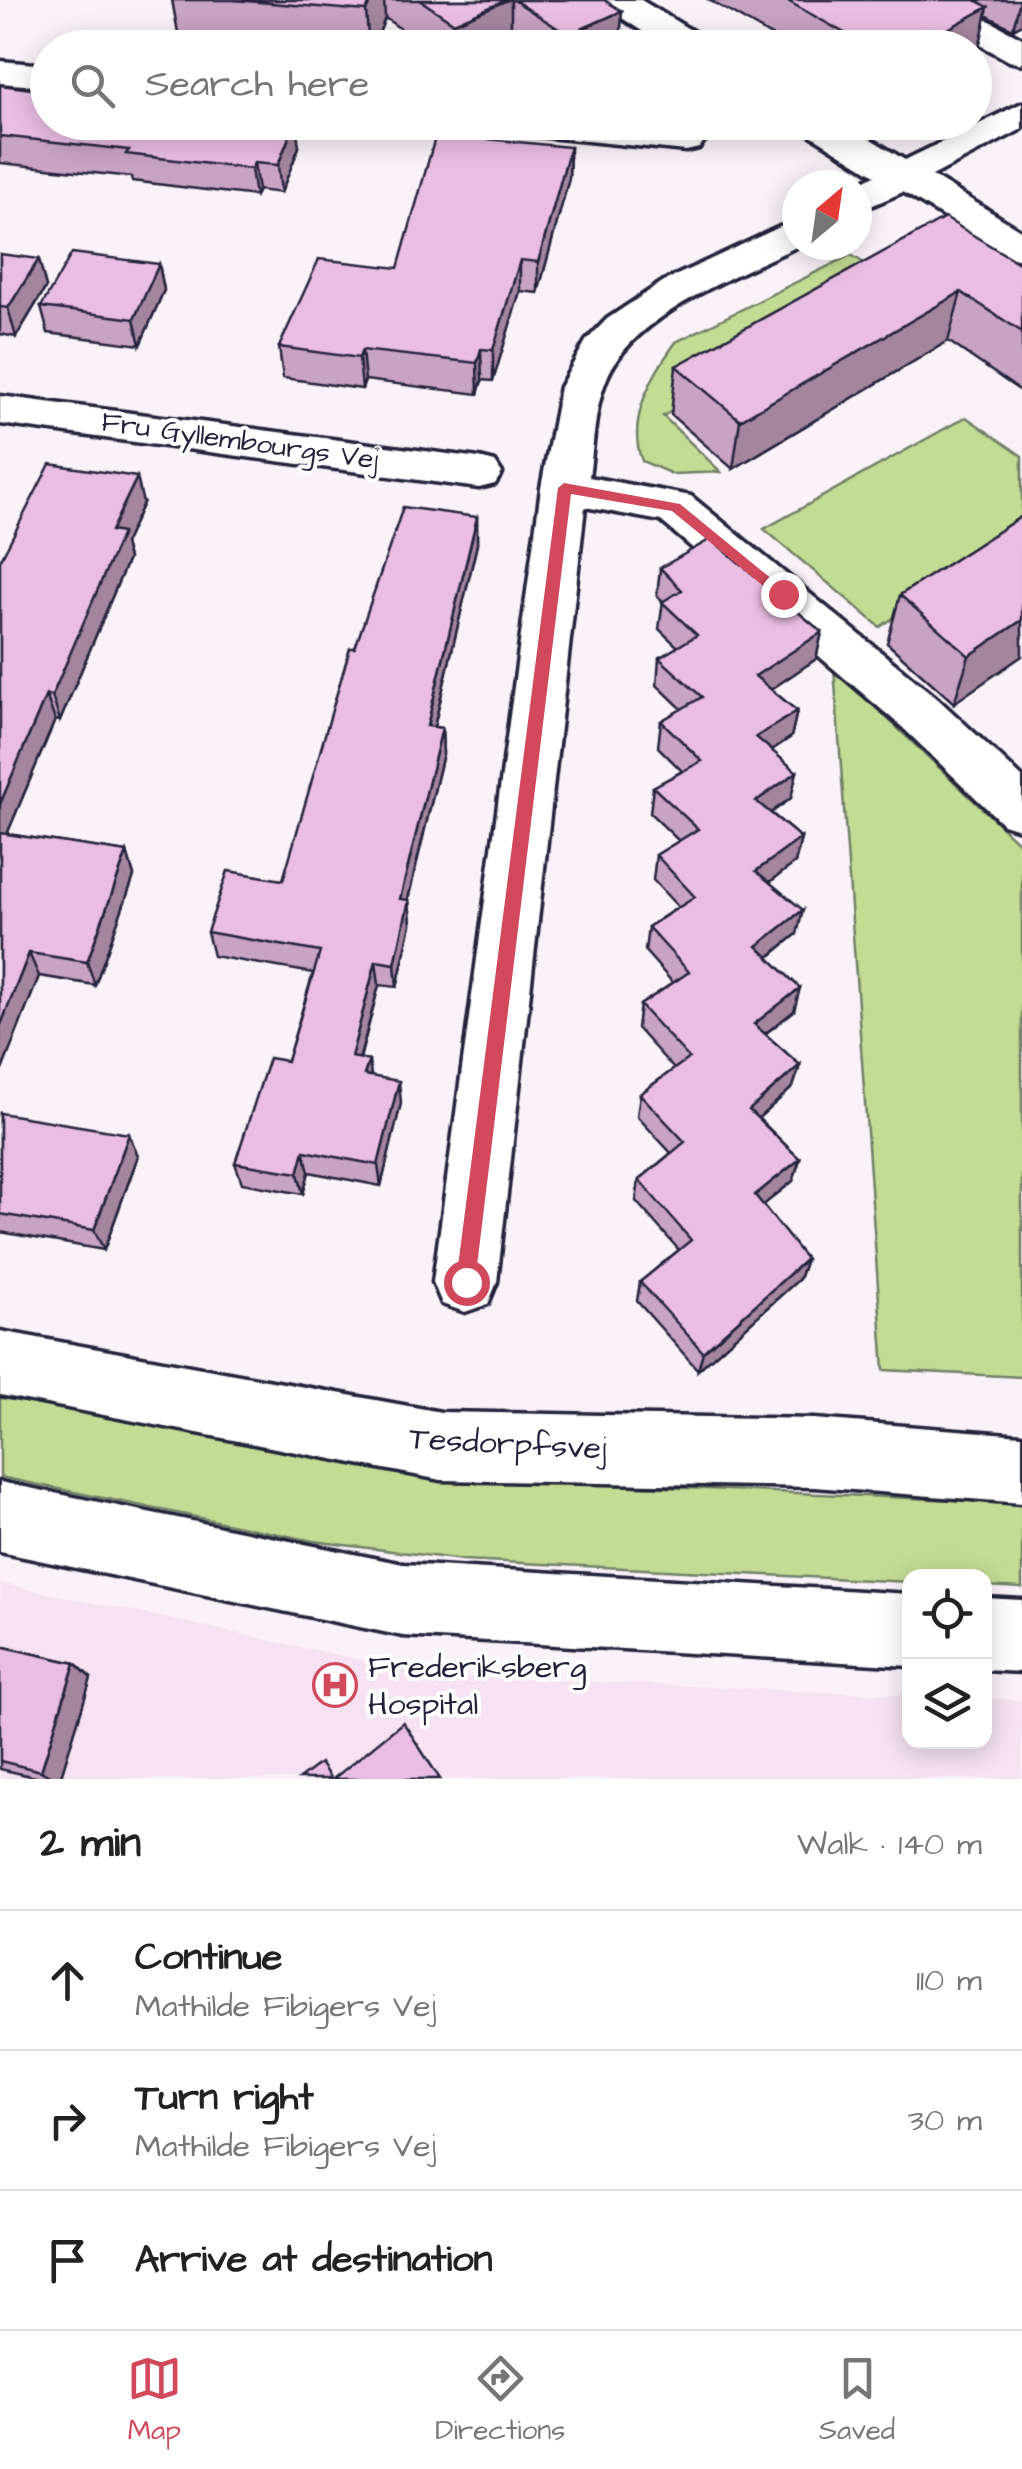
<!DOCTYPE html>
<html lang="en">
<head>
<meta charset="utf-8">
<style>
	:root { --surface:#fff; --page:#f2f2f2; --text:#222; --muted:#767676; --line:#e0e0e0; --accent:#d1495b }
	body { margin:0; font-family:"Architects Daughter",sans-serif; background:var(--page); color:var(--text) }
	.controls { position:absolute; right:30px; bottom:30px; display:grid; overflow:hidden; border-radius:20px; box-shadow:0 5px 25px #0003 }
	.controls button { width:90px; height:90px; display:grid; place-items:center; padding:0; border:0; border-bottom:2px solid var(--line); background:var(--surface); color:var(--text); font:50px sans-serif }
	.compass { position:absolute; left:782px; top:170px; width:90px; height:90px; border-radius:50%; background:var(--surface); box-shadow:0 5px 25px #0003; rotate:29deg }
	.stop { position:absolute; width:30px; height:30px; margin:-22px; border:8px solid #d1495b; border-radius:50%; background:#fff }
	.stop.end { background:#d1495b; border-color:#fff; box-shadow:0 2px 10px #0008 }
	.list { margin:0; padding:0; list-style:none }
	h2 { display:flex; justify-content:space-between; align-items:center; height:130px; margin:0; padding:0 40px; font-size:42px }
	h2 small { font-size:32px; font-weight:400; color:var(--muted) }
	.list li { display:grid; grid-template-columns:65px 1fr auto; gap:30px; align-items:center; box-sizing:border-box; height:140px; padding:0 40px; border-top:2px solid var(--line) }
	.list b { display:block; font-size:38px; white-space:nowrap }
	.list p { margin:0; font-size:32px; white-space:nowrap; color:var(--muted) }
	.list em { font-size:32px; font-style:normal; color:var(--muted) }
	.icon { flex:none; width:55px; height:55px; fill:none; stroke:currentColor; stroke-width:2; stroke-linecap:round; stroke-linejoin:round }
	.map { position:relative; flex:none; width:1022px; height:1779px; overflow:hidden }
	.search { position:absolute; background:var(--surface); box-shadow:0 5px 25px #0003; left:30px; right:30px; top:30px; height:110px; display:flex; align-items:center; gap:25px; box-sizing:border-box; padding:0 35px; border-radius:55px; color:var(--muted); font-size:38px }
	.sheet { height:550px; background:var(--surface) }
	nav { display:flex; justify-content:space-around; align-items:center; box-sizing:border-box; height:140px; border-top:2px solid var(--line); background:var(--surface); font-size:28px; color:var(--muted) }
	nav a { display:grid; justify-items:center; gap:5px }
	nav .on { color:var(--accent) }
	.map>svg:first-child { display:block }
</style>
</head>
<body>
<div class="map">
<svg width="1022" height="1779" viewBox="0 0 1022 1779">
	<rect width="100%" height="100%" fill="#fbf2f9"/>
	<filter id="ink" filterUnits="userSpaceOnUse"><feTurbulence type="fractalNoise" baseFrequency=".01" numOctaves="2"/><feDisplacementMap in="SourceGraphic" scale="20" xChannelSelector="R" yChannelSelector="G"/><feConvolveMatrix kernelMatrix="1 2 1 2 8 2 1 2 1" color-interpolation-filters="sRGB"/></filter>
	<g filter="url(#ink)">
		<polygon fill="#f6e2f2" points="0,1583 432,1675 909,1695 910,1742 984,1742 985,1698 1022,1700 1022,1779 0,1779"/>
		<g fill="#c3dc93" stroke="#727f67" stroke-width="2.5">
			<path d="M851,255L896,283L663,416L721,472L672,474L642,461C626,420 652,375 676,342Z"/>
			<polygon points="966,417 1022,456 1022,532 880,627 764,529"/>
			<polygon points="834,668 1022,846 1022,1377 884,1370"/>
			<polygon points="0,1390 503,1480 1022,1503 1022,1588 985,1586 984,1576 910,1576 909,1582 463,1560 313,1541 0,1477"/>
		</g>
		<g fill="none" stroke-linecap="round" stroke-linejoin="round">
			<g stroke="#22223b" stroke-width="7">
				<g id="minor">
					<polygon points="600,0 641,0 707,40 712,48 668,48 605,7"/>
					<polygon points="908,0 951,0 1022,38 1022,64 1009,61 913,7"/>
					<polygon points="0,61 48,65 48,87 0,83"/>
					<polygon points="1022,103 1022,129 932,176 1022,231 1022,260 1008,257 903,192 857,212 856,185 875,175 803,130 798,122 843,122 905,160"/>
					<path d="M491,122C559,122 633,115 699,132L705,140L699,148L686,151L509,133L496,130Z"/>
					<path d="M797,219V245H800C741,274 633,314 607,378C594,408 594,444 589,477L691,496L938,699L1022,777V830L1003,824L902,727L661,521L585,507L497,1282L488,1304L465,1312L442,1304L433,1282L541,488L560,387L586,341L607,319L664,281Z"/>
					<polygon points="0,396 479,458 495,462 502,473 495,484 479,488 0,424"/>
					<polygon points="0,1331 441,1412 814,1419 1022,1435 1022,1503 814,1487 441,1480 0,1395"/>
					<polygon points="0,1482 403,1564 910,1594 910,1666 403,1636 0,1552"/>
					<polygon points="984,1598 1022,1600 1022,1672 984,1670"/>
				</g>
			</g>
			<use href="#minor" fill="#fff" fill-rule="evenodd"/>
		</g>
		<g fill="#c9a3c2" stroke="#22223b" stroke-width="2.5">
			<polygon points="172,0 604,0 620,48 520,48 511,42 498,48 428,48 385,18 373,48 288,48 179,38"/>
			<polygon points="709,0 1022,0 1022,24 1013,29 986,15 979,48 974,51 974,48 792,48"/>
			<polygon points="0,85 299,147 281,193 258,190 255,196 132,181 131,177 0,163"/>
			<polygon points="570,147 569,178 538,293 520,291 493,381 482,380 478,394 365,380 362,389 283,378 279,347 398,268"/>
			<polygon points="0,254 46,287 16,337 0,334"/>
			<polygon points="159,264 164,290 140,345 48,333 41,307"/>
			<polygon points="1022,265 1022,392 948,341 733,469 671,415 676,366"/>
			<polygon points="143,503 124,544 128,559 60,721 55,720 7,834 127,852 134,876 95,985 39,976 0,1075 0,561"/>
			<polygon points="1022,516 954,703 887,643 900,595"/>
			<polygon points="477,517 477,544 434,727 442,728 443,754 408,900 409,900 411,924 397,987 379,985 360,1059 371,1076 401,1103 381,1186 309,1172 303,1194 242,1183 235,1163 287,1061 313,973 213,956 207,932 283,880 355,648"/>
			<polygon points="660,568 822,632 816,659 771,689 797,711 791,737 772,750 791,798 771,813 801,838 795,863 770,882 797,934 769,957 794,1011 765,1034 800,1065 793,1087 758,1118 800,1159 793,1181 763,1205 806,1259 799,1279 698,1370 637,1301 640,1282 679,1250 636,1201 639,1180 671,1153 637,1116 640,1094 674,1069 637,1028 640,1005 673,983 645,951 648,927 678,907 653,880 656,855 679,841 650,813 653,787 682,771 658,747 661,721 682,709 657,685 659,658 678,647 659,629 663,601 657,596"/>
			<polygon points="0,1113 138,1156 104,1250 0,1232"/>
			<polygon points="0,1646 75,1663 91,1678 60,1779 44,1779 0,1769"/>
		</g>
		<g fill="#a4859e" stroke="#22223b" stroke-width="2.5">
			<polygon points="371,0 384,0 385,18 373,48 369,48 366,11"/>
			<polygon points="507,0 511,0 511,42 498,48 454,48 454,23"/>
			<polygon points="1020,0 1022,0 1022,24 1013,29"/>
			<polygon points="988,7 979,48 974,51 974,48 938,48 942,32"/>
			<polygon points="622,11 620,48 568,48 568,35"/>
			<polygon points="295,122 296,122 299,147 281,193 278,165"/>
			<polygon points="570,147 569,178 538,293 538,262"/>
			<polygon points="254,163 258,190 255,196 251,169"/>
			<polygon points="39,259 46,287 16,337 8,308"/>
			<polygon points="520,260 520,291 493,381 493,350"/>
			<polygon points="159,264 164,290 140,345 134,319"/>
			<polygon points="961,292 948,341 733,469 740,420"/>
			<polygon points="481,349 482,380 478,394 477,363"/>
			<polygon points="362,350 365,380 362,389 359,358"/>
			<polygon points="137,477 143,503 124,544 128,559 60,721 52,696 111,531"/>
			<polygon points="477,517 477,544 428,752 427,726"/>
			<polygon points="1022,620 1022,656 954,703 969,656"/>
			<polygon points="822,632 816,659 751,703 755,676"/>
			<polygon points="46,695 55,720 0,851 0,804"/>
			<polygon points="797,711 791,737 752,763 756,737"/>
			<polygon points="442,728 443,754 402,923 400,899"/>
			<polygon points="797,772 791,798 751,827 756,801"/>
			<polygon points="801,838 795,863 751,896 756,871"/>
			<polygon points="127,852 134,876 95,985 87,962"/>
			<polygon points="409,900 411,924 397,987 395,964"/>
			<polygon points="803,910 797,934 752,970 757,946"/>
			<polygon points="29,953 39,976 0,1075 0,1027"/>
			<polygon points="376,961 379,985 354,1079 351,1057"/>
			<polygon points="800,988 794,1011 748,1047 754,1024"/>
			<polygon points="369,1060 372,1083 364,1075"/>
			<polygon points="800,1065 793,1087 744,1131 749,1110"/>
			<polygon points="399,1081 401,1103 381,1186 378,1165"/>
			<polygon points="129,1134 138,1156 104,1250 94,1230"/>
			<polygon points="304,1151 309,1172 303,1194 298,1173"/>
			<polygon points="800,1159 793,1181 750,1216 755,1195"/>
			<polygon points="806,1259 799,1279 698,1370 703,1352"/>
			<polygon points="75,1663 91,1678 60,1779 54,1779 41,1771"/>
		</g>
		<g fill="#eabee2" stroke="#22223b" stroke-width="2.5">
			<polygon points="234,0 371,0 366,11"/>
			<polygon points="420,0 507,0 454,23"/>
			<polygon points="514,0 604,0 622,11 568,35"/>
			<polygon points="786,0 975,0 988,7 942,32 954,40 938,48 871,48"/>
			<polygon points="0,85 48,91 48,122 295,122 278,165 254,163 251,169 126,154 129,150 0,136"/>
			<polygon points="436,134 570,147 538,262 520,260 493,350 481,349 477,363 362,350 359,358 279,347 319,259 398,268"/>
			<polygon points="945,218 1022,265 1022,332 961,292 740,420 676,366"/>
			<polygon points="72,253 159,264 134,319 41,307"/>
			<polygon points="0,254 39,259 8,308 0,307"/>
			<polygon points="50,464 137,477 111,531 122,533 52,696 46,695 0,804 0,561"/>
			<polygon points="403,507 477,517 427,726 442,728 400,899 409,900 395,964 376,961 351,1057 369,1060 364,1075 399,1081 378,1165 304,1151 298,1173 235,1163 269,1058 287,1061 320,952 207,932 228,871 283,880 350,648 355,648"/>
			<polygon points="1022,516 1022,620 969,656 900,595"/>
			<polygon points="711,539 822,632 755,676 797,711 756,737 797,772 756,801 801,838 756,871 803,910 757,946 800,988 754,1024 800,1065 749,1110 800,1159 755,1195 806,1259 703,1352 640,1282 691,1240 639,1180 685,1142 640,1094 689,1058 640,1005 689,972 648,927 695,897 656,855 698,829 653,787 702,761 661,721 702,697 659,658 697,635 662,602 682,590 660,568"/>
			<polygon points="0,833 127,852 87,962 29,953 0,1027"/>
			<polygon points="0,1113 129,1134 94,1230 0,1214"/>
			<polygon points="0,1646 75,1663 41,1771 0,1761"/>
			<polygon points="403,1722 440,1779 333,1779"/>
			<polygon points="320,1763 331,1779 299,1779"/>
		</g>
	</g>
	<polygon fill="#d1495b" points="564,483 680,504 790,594 778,598 672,511 571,494 475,1282 466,1291 456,1282 558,488"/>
	<defs>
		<g id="hospital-ring" transform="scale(2.25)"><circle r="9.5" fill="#fff" stroke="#d1495b" stroke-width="1.5"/><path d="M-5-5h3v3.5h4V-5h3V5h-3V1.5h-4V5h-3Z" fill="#d1495b"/></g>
	</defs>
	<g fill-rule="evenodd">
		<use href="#hospital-ring" x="335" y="1685"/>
	</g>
	<g text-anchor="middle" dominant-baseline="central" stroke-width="8" stroke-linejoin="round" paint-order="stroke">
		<g font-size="28" fill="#22223b" stroke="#fff">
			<text transform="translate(240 441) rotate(8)">Fru Gyllembourgs Vej</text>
		</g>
		<g font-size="32" fill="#22223b" stroke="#fff">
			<text transform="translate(508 1444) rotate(3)">Tesdorpfsvej</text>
		</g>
		<g font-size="32" fill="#22223b" stroke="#fff" text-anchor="start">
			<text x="368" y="1667">Frederiksberg<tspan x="368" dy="37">Hospital</tspan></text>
		</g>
	</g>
</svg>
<div class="controls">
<button><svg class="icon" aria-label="locate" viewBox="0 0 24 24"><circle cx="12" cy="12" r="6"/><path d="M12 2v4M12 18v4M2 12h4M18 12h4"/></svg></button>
<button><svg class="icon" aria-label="layers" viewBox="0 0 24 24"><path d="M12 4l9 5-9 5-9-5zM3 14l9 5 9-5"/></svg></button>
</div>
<svg class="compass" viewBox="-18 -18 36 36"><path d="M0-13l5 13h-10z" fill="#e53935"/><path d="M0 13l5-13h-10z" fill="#767676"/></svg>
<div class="stop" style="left:466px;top:1282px"></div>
<div class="stop end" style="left:783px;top:594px"></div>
<div class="search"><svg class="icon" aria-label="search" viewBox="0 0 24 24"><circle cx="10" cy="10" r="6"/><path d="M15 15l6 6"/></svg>Search here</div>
</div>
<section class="sheet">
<h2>2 min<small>Walk · 140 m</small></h2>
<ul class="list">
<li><svg class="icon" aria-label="ahead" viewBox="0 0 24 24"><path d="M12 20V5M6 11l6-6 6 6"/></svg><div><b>Continue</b><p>Mathilde Fibigers Vej</p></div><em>110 m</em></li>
<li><svg class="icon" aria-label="right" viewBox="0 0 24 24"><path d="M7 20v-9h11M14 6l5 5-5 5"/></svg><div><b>Turn right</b><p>Mathilde Fibigers Vej</p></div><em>30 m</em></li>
<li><svg class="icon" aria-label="arrive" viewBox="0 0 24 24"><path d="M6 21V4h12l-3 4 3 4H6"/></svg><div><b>Arrive at destination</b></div></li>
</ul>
</section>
<nav>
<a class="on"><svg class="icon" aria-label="map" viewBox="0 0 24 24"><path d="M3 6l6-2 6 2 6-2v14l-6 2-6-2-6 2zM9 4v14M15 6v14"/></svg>Map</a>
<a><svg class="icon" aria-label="directions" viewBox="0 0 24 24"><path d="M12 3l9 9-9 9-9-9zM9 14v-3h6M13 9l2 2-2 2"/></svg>Directions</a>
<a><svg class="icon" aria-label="saved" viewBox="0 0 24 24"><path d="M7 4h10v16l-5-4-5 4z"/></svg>Saved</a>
</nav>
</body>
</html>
